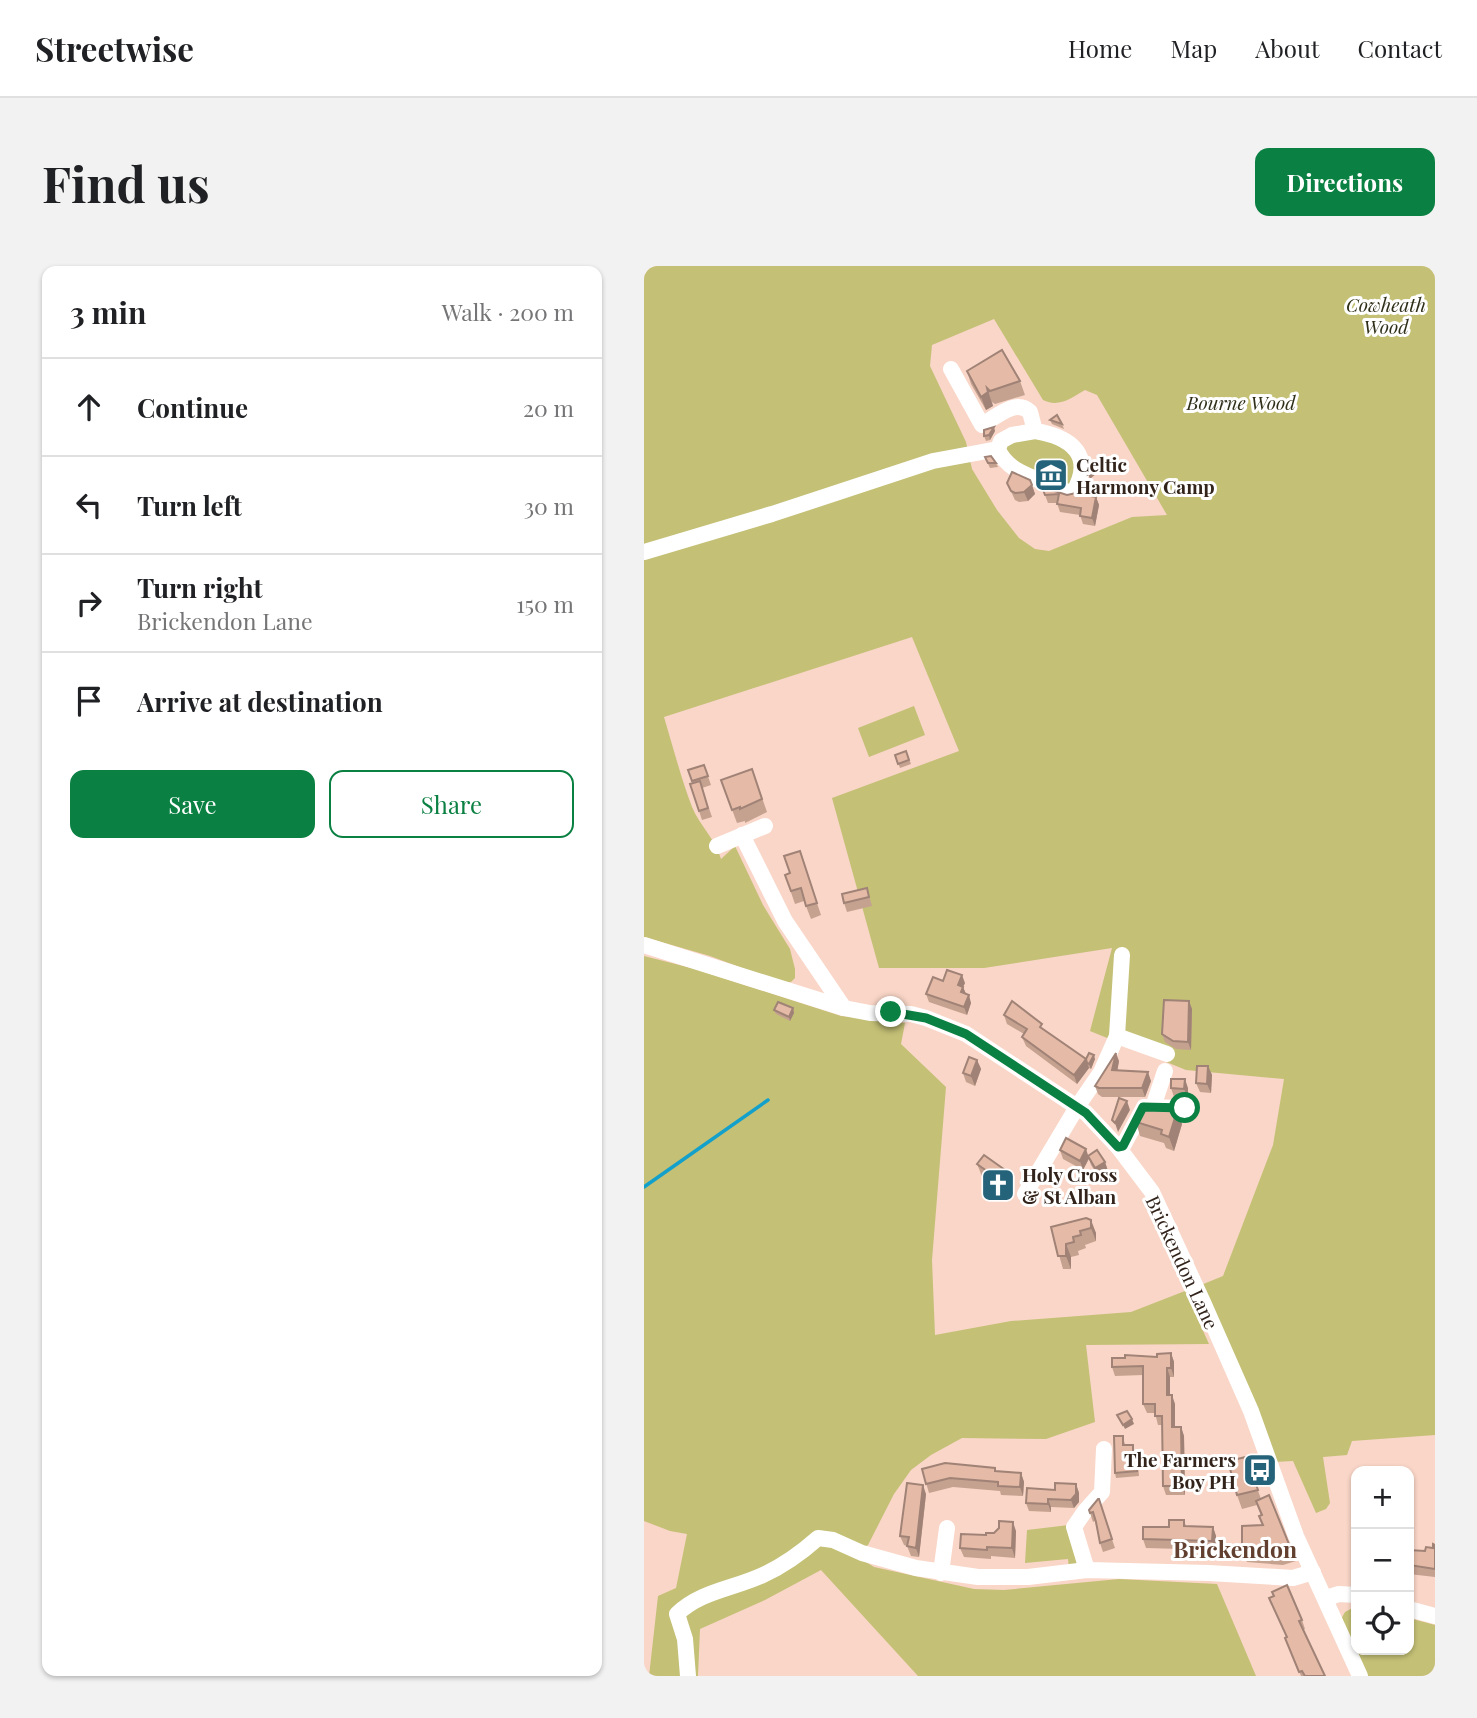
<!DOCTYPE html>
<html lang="en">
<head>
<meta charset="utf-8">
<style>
	:root { --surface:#fff; --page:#f2f2f2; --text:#202124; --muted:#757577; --line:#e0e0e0; --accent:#0b8043 }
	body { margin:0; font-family:"Playfair Display",serif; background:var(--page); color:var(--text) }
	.controls { position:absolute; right:21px; bottom:21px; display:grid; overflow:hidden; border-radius:14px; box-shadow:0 2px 5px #0004 }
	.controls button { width:63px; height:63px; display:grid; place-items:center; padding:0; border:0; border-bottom:2px solid var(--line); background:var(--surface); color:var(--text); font:35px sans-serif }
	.stop { position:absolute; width:21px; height:21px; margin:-16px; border:5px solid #0b8043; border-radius:50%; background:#fff }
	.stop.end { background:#0b8043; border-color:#fff; box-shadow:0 2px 7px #0008 }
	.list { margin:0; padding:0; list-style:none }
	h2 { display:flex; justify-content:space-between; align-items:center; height:91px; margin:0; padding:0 28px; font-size:30px }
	h2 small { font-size:23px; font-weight:400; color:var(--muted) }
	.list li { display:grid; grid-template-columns:46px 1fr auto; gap:21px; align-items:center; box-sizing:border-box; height:98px; padding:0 28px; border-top:2px solid var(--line) }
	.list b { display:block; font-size:26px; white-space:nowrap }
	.list p { margin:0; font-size:23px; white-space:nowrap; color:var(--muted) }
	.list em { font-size:23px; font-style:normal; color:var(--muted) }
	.actions { display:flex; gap:14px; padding:21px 28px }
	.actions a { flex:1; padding:16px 0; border:2px solid var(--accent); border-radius:14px; text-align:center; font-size:24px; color:var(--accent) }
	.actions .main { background:var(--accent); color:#fff }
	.icon { flex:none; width:38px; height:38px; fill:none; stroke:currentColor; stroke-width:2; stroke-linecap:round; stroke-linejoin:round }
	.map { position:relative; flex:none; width:791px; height:1410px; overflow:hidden; border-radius:14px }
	header { display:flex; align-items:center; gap:42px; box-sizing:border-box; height:98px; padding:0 35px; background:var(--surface); border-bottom:2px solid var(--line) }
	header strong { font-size:33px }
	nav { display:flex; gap:38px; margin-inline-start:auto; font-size:24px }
	.intro { display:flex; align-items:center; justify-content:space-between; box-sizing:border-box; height:168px; padding:0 42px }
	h1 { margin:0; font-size:49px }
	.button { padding:18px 32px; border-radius:14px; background:var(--accent); color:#fff; font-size:24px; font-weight:700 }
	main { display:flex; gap:42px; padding:0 42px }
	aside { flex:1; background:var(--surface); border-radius:14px; box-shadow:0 2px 5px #0004 }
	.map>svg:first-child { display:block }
</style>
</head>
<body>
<header>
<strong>Streetwise</strong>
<nav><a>Home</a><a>Map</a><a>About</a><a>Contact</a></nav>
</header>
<div class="intro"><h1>Find us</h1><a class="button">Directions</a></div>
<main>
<aside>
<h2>3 min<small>Walk · 200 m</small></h2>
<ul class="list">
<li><svg class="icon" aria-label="ahead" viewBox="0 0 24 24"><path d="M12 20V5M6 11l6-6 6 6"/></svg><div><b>Continue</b></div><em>20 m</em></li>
<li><svg class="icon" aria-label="left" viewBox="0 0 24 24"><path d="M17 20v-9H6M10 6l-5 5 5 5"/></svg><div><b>Turn left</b></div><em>30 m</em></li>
<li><svg class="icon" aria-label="right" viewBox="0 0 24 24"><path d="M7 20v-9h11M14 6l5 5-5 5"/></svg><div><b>Turn right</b><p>Brickendon Lane</p></div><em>150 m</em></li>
<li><svg class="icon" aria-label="arrive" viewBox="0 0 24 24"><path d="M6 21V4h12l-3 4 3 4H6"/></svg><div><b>Arrive at destination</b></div></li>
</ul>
<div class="actions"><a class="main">Save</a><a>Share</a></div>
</aside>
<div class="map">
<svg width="791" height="1410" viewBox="0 0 791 1410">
	<rect width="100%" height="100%" fill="#f9d6c7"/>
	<g fill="#c4c076" fill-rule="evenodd">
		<path d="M0,0H791V1169L708,1175L703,1189L679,1191L686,1237L682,1243L672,1247L649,1195L630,1196L557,1019L579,1010L629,879L640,813L542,804L446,765L468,682L340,702H235L188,532L315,485L268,371L20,451C29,481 37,512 48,541C56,560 72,574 77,593L91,580L119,639L146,683L151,703V712L147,716L138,717L66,690L0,671ZM350,53L399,134C415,142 427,132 441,124L453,129L523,249L488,251L405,285L391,283L375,272L353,244L328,203L322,176L286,100L288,79Z"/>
		<polygon points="397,170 431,186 429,220 384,206 360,182 361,179"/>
		<polygon points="270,440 281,469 225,491 214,462"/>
		<polygon points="0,690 51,703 197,750 261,757 257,778 302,821 288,994 291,1069 367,1055 487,1046 541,1025 565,1078 442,1079 451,1156 402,1173 318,1172 287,1189 267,1204 250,1228 224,1279 209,1288 230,1301 330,1323 360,1324 475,1313 573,1318 612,1410 274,1410 177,1304 121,1334 56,1363 54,1410 5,1410 14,1330 32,1322 43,1268 26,1265 0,1255"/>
		<polygon points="425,1259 434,1297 425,1302 424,1293 381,1297 383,1264"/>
		<polygon points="712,1340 712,1384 765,1384 765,1352 791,1359 791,1410 722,1410 696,1355 701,1346"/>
	</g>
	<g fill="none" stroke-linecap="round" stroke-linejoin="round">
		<polyline stroke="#13a0ca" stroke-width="3.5" points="0,921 124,834"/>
		<g stroke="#fff" stroke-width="16">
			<path d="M307,103L338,159C352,151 372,132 386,146L391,165"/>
			<path d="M391,165C428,171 451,190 429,227L421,225C398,213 364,209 354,183L357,175L368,169Z"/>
			<polyline points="0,286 128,248 289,195 354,183"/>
			<polyline points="98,569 141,655 200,742"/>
			<polyline points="73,580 121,560"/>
			<polyline points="0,679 200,742 226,747 267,748 282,752 322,768 442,847 474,881 508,926 559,1036 607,1145 652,1270 716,1410"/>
			<polyline points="473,770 523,788"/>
			<polyline points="509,841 521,805"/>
			<polyline points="474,881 479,880 500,841 541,842"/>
			<polyline points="381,928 433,841 457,806 473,770 478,689"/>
			<polyline points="443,1304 430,1261 441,1245 458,1226 460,1183"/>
			<polyline points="297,1307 303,1262"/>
			<polyline points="682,1332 695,1328 712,1329"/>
			<polyline points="765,1343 791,1350"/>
			<path d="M44,1410L41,1373L33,1348C57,1325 89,1323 119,1309C139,1300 157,1287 174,1272L189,1274L218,1287L272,1302L334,1311H384L443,1304L565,1307L649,1312L669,1306"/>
		</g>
	</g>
	<g fill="#c5a190">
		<polygon points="323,105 376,115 381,129 351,138 348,136 349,140 342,144 327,118"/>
		<polygon points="406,154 418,158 420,163 408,158"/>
		<polygon points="351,165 346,174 342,175 340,170"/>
		<polygon points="341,191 352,197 354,201 346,202"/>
		<polygon points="386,214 391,228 384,235 375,236 371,234 363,217"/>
		<polygon points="398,221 423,229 452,231 455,239 451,260 439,258 436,249 416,246 413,237 404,237"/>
		<polygon points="262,485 267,498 256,502 251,489"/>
		<polygon points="60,499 67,519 58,522 68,551 58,554 46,518 49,517 44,504"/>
		<polygon points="108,503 123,546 101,557 101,555 93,557 77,514"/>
		<polygon points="160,598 177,649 167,653 160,635 151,638 141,609 146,607"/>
		<polygon points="223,622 228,640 203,646 200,637"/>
		<polygon points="299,715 321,717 319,721 322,728 327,737 323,749 285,736 282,728"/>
		<polygon points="545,735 548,743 547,784 532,783 521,776 518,768"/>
		<polygon points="149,742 150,747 146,755 132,748 130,744"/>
		<polygon points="360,749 400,764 442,793 451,793 447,803 445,802 433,818 382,780 378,771 380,768 363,758"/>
		<polygon points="333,794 337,803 331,820 322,816 319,807"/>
		<polygon points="475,795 473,804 507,815 501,831 458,831 454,828 451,820"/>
		<polygon points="564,800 568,809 567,827 556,826 552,817"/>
		<polygon points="527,822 544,822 544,832 530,831"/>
		<polygon points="532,845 538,858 530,885 522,882 520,877 496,870 492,856"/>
		<polygon points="416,884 444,889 461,896 464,905 455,911 447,899 445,893 439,904 419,893"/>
		<polygon points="333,898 367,922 361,931 340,915"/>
		<polygon points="442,952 452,967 452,975 441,979 442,982 434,985 435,989 427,991 427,1003 419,1003 407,961"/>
		<polygon points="527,1087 530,1096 530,1111 526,1111 526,1129 531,1138 531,1161 537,1161 540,1170 541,1229 522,1229 519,1220 518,1159 514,1159 511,1147 503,1147 499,1138 499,1109 471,1110 468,1101"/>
		<polygon points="481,1175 481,1179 490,1183 491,1194 493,1194 494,1199 495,1210 472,1212 471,1207"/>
		<polygon points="602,1191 617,1233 647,1283 652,1295 639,1299 603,1296 598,1283 618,1259 615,1250 617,1249 613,1239 598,1243 593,1229"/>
		<polygon points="351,1202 352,1205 377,1207 380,1216 379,1230 357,1229 356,1225 309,1221 285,1227 278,1203"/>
		<polygon points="432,1218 435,1227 435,1236 430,1242 407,1241 407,1246 385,1245 382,1237 411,1224"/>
		<polygon points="282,1228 275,1291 267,1290 263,1280 260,1279 256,1270"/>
		<polygon points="454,1233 471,1282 459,1286 456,1277 451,1255 449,1256 445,1244"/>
		<polygon points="540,1254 542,1260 569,1261 572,1270 572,1284 502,1282 499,1273"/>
		<polygon points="372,1265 371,1292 347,1290 347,1293 320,1291 316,1282 342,1269 350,1267"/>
		<polygon points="791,1279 791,1311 765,1308 765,1284 781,1285 789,1282"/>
		<polygon points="625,1332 658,1354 661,1363 659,1364 681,1410 657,1410 641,1372 643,1371"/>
	</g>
	<g fill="#a08376">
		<polygon points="343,122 349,140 342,144 337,131"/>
		<polygon points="350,161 351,165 346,174 345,169"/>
		<polygon points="451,202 453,207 446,213 444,208"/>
		<polygon points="388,219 391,228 384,235 380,226"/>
		<polygon points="452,231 455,239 451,260 448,252"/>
		<polygon points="318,709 321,717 319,721 322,728 320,734 314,719"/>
		<polygon points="325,729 327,737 323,749 320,741"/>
		<polygon points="545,735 548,743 547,784 544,776"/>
		<polygon points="149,742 150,747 146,755 145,751"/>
		<polygon points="472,787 475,795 472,813 468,804"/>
		<polygon points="450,789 451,793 447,803 445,798"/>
		<polygon points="442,793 445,802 433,818 430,809"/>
		<polygon points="333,794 337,803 331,820 327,810"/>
		<polygon points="564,800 568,809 567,827 563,818"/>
		<polygon points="504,806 507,815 501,831 498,822"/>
		<polygon points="541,813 544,822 544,832 540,823"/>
		<polygon points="483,835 486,844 474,866 471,857"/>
		<polygon points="530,839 538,858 530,885 525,871"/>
		<polygon points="442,883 445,892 439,904 436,895"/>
		<polygon points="461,896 464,905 455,911 451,902"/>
		<polygon points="361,904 367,922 361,931 354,913"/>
		<polygon points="447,954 452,967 452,975 447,962"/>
		<polygon points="422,978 427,991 427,1003 422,990"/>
		<polygon points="527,1087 530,1096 530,1111 527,1102"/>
		<polygon points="523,1102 526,1111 526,1138 523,1129"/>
		<polygon points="528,1129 531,1138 531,1170 528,1161"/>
		<polygon points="488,1153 490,1158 481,1163 479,1159"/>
		<polygon points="537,1161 540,1170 541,1229 538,1220"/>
		<polygon points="377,1207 380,1216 379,1230 376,1221"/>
		<polygon points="432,1218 435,1227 435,1236 430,1242 427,1234"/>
		<polygon points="279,1219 282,1228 275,1291 272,1282"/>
		<polygon points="404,1233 407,1241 407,1246 404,1238"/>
		<polygon points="369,1256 372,1265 371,1292 368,1282"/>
		<polygon points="569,1261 572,1270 572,1284 568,1275"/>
	</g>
	<g fill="#e5bba8" stroke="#a08376" stroke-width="2">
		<polygon points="358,84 376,115 346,125 343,122 344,126 337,131 323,105"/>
		<polygon points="413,149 418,158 406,154"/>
		<polygon points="350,161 345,169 340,170 340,164"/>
		<polygon points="347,190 352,197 344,197 341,191"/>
		<polygon points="446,195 451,202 444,208"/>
		<polygon points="368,206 386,214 388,219 380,226 371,227 367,225 363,217"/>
		<polygon points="398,221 423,229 432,227 452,231 448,252 436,250 437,242 413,238 415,228 401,229"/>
		<polygon points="262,485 265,494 254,498 251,489"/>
		<polygon points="60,499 64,510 48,515 44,504"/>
		<polygon points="108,503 118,533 96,543 96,541 88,544 77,514"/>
		<polygon points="56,515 64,542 55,545 46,518"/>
		<polygon points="156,585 173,637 162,640 157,622 147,625 141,609 146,607 140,590"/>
		<polygon points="223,622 225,631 200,637 198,628"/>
		<polygon points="303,704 318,709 314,719 319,721 317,726 325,729 320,741 282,728 289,711 299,715"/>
		<polygon points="520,734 545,735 544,776 529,775 518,768"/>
		<polygon points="368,735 398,758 396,761 442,793 430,809 378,771 383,763 360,749"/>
		<polygon points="134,736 149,742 145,751 130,744"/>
		<polygon points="445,787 450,789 445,798 443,797 442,793"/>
		<polygon points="472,787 468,804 504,806 498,822 455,822 451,820"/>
		<polygon points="325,791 333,794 327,810 319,807"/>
		<polygon points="553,800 564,800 563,818 552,817"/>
		<polygon points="527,813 541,813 540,823 527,822"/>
		<polygon points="475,832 483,835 471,857 468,854"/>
		<polygon points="501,838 521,843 524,842 525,839 530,839 529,844 533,845 525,871 517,868 518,864 492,856"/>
		<polygon points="422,872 442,883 436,895 416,884"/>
		<polygon points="453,884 461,896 451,902 444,890"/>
		<polygon points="340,889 361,904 354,913 333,898"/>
		<polygon points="442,952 447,954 447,962 436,965 437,969 429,971 430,976 422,978 422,990 414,990 407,961"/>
		<polygon points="527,1087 527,1102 523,1102 523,1129 528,1129 528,1161 537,1161 538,1220 519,1220 518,1150 511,1150 511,1138 499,1138 499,1100 468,1101 468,1092 481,1092 481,1089 513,1091 513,1088"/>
		<polygon points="483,1145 488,1153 479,1159 473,1149"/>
		<polygon points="470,1170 479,1170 479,1179 489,1179 489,1195 493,1194 493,1205 471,1207"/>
		<polygon points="602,1191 614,1224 593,1229 584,1195"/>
		<polygon points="301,1197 351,1202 351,1205 377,1207 376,1221 354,1220 354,1216 306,1212 282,1218 278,1203"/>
		<polygon points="263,1217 279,1219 272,1282 263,1280 265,1271 256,1270"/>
		<polygon points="411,1217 432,1218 432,1228 427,1234 404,1233 404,1238 382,1237 383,1222 411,1224"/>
		<polygon points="625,1229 647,1283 634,1287 598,1283 598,1260 619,1259 615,1250 618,1249 612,1235"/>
		<polygon points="454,1233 455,1233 468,1273 456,1277 452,1256 449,1246 446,1247 445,1244"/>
		<polygon points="525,1254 540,1254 540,1260 569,1261 568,1275 499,1273 499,1261 525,1261"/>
		<polygon points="355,1255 369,1256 368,1282 343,1281 343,1284 316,1282 317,1268 342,1269 342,1267 350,1267 355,1262"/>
		<polygon points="789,1278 791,1279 791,1303 765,1299 765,1284 781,1285 782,1281 789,1282"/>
		<polygon points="643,1319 658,1354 655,1355 681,1410 661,1410 658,1405 655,1406 641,1372 643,1371 625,1332 630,1330 628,1326"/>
	</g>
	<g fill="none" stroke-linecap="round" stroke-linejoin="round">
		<polyline stroke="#0b8043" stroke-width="9" points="247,746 282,752 322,768 442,847 474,881 479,880 499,841 541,842"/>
	</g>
	<defs>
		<g id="museum-square" transform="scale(1.75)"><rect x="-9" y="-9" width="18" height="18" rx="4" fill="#25637a" stroke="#fff"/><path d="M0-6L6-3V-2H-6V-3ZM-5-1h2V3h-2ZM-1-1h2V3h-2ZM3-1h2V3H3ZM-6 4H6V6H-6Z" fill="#fff"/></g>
		<g id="church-square" transform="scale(1.75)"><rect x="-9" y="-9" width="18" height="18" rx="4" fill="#25637a" stroke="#fff"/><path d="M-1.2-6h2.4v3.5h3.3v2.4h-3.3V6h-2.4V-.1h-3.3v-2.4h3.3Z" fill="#fff"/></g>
		<g id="bus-square" transform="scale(1.75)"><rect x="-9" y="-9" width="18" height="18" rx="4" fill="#25637a" stroke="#fff"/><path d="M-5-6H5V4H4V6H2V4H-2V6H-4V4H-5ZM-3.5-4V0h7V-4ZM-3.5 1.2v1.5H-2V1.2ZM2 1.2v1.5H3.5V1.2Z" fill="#fff"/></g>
	</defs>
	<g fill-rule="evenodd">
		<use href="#museum-square" x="407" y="209"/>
		<use href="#church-square" x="354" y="919"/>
		<use href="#bus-square" x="616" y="1204"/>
	</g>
	<g text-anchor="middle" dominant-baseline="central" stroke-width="6" stroke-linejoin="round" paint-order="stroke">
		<g font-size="19" font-style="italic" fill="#302f19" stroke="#fff">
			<text x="742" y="38">Cowheath<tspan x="742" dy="22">Wood</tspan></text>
			<text x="597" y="136">Bourne Wood</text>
		</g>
		<g font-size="19" font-weight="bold" fill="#32231b" stroke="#fff" text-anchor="start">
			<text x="432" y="198">Celtic<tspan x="432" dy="22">Harmony Camp</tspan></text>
			<text x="378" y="908">Holy Cross<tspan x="378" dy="22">&amp; St Alban</tspan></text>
			<text x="592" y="1193" text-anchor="end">The Farmers<tspan x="592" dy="22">Boy PH</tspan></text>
		</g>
		<g font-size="19" fill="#32231b" stroke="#fff">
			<text transform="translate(539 996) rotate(65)">Brickendon Lane</text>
		</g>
		<g font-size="23" font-weight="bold" fill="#623f2f" stroke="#fff">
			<text x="591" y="1282">Brickendon</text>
		</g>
	</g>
</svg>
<div class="controls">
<button>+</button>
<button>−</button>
<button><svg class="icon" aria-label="locate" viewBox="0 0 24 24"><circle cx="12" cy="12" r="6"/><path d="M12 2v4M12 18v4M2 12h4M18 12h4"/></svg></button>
</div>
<div class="stop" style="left:541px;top:842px"></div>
<div class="stop end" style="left:247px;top:746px"></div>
</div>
</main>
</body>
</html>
